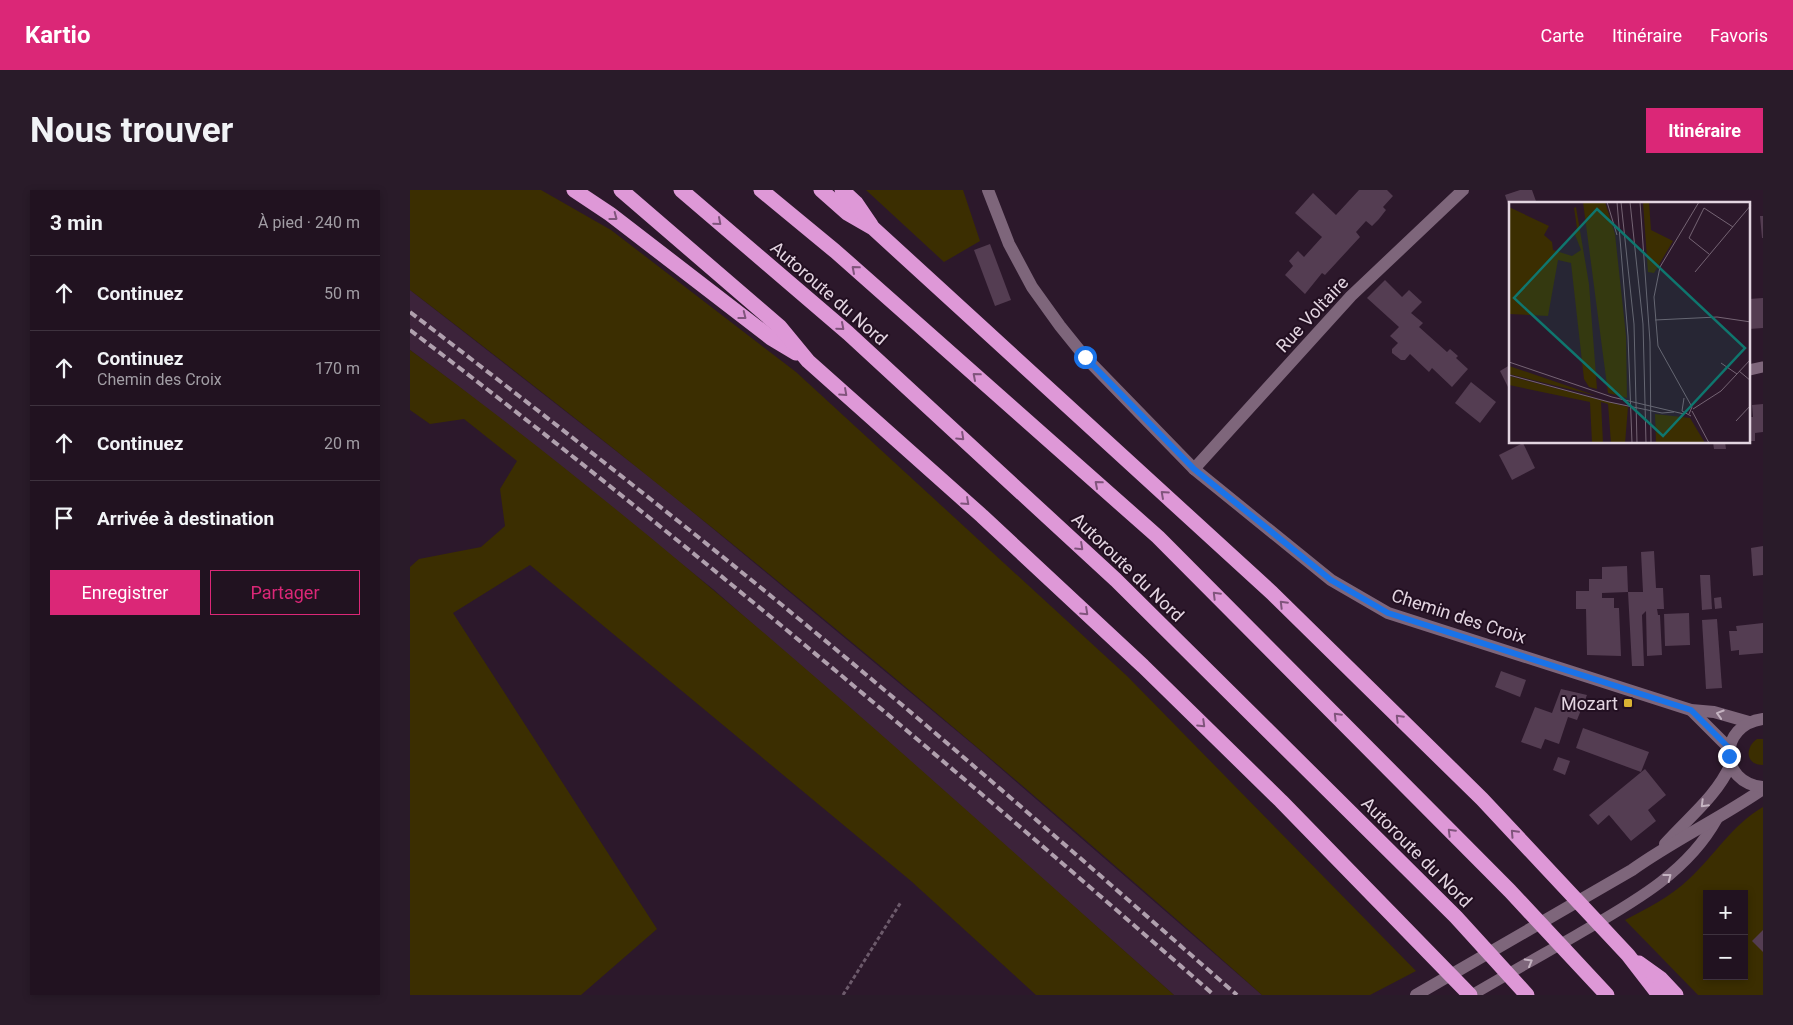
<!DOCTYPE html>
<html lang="fr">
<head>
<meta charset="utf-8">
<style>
	:root { --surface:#211220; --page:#291b29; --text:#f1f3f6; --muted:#a29ea5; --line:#3e323e; --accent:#db2777 }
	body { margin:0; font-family:Roboto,sans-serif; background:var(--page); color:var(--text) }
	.controls { position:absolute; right:15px; bottom:15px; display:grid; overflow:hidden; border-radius:0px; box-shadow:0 2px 8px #0003 }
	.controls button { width:45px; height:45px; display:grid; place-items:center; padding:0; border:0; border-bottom:1px solid var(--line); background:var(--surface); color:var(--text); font:25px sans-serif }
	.stop { position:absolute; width:15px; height:15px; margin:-11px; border:4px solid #1a73e8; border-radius:50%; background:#fff }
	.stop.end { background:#1a73e8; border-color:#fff; box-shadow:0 1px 5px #0008 }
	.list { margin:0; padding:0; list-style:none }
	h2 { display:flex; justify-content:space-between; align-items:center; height:65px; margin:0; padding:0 20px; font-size:21px }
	h2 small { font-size:16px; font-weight:400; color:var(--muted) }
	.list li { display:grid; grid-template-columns:32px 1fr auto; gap:15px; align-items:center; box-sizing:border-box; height:75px; padding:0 20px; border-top:1px solid var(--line) }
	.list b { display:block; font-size:19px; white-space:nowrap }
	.list p { margin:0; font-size:16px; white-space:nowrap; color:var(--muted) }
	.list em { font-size:16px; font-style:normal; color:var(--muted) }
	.actions { display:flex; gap:10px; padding:15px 20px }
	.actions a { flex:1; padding:11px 0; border:1px solid var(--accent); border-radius:0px; text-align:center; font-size:18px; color:var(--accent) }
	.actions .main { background:var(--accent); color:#fff }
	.icon { flex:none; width:28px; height:28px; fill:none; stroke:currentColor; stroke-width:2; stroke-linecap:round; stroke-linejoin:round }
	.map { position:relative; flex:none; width:1353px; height:805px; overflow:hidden; border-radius:0px }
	header { display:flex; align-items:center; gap:30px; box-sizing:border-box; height:70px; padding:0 25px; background:var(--accent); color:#fff }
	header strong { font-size:24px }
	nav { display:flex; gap:28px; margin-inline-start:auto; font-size:18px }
	.intro { display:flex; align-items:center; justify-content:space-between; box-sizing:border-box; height:120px; padding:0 30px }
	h1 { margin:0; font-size:35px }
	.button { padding:12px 22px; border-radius:0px; background:var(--accent); color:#fff; font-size:18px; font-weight:700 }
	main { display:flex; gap:30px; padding:0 30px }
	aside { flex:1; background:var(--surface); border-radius:0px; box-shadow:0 2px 8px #0003 }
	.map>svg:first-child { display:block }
</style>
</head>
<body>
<header>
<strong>Kartio</strong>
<nav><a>Carte</a><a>Itinéraire</a><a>Favoris</a></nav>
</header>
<div class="intro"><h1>Nous trouver</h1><a class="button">Itinéraire</a></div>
<main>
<aside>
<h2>3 min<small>À pied · 240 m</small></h2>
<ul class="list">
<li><svg class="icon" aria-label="ahead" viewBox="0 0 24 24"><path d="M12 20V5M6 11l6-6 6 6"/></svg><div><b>Continuez</b></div><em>50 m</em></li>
<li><svg class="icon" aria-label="ahead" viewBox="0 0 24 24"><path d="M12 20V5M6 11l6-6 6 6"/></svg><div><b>Continuez</b><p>Chemin des Croix</p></div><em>170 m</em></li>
<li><svg class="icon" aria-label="ahead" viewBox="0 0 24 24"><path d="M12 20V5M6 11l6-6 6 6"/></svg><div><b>Continuez</b></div><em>20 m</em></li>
<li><svg class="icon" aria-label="arrive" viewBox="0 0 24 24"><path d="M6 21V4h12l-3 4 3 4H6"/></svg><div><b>Arrivée à destination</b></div></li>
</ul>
<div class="actions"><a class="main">Enregistrer</a><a>Partager</a></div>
</aside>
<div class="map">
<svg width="1353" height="805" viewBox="0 0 1353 805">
	<rect width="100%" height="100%" fill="#2c182b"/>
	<polygon fill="#3c233a" points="0,100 260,303 566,557 852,805 764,805 303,399 48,196 0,160"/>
	<g fill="#3b2e01" fill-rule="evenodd">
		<path d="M0,0H131L201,40L386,182L717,486L1006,781L960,805H852C577,560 293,324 0,100Z"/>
		<polygon points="456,0 553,0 570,51 534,72"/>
		<path d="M0,160C269,357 515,584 764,805H626L501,691L120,375L43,423L247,739L171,805H0V377L9,369L71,357L95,336L90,299L107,271L54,229L20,234L0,220Z"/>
		<path d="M1347,549H1353V575C1335,575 1335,557 1347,549Z"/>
		<path d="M1353,617V805H1288L1215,730C1238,718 1260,707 1279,689C1305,665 1322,635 1353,617ZM1297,704H1334V786H1297Z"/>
	</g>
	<g fill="#543d52">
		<polygon points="949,0 977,0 983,6 973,17 976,20 969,29 962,36 956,31 946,42 950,47 915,85 912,83 895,104 875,85 883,76 879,71 888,61 894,67 912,47 885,23 903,3 926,25"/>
		<polygon points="1110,0 1122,0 1127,14 1100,14 1100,20 1095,5"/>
		<polygon points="1350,26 1353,26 1353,48 1352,48"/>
		<polygon points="580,54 601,110 585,116 564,60"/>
		<polygon points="1100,64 1100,84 1099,84 1098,65"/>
		<polygon points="975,90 992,107 999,100 1012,112 1001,123 1013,133 1009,137 1037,162 1040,159 1048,166 1046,168 1058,179 1042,197 1022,178 1019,182 1000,164 995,170 991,170 982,163 982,159 988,153 980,146 989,137 957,108"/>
		<polygon points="1353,108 1353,138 1339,139 1339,109"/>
		<polygon points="1100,175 1100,201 1090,181"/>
		<polygon points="1061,192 1086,212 1070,233 1045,213"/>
		<polygon points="1353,214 1353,242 1345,243 1345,251 1339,251 1339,227 1343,227 1342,215"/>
		<polygon points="1303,252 1315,252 1316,259 1304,259"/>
		<polygon points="1113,253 1125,278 1102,290 1089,265"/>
		<polygon points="1353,356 1353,385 1343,386 1341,358"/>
		<polygon points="1244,361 1246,398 1253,398 1254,419 1247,419 1248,425 1250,425 1252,465 1237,466 1236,421 1232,425 1234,476 1222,476 1218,402 1233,402 1231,362"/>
		<polygon points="1217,376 1218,402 1192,403 1192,408 1204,408 1204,418 1209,418 1211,466 1177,465 1176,419 1166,419 1166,401 1179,401 1179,389 1192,389 1192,377"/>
		<polygon points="1290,385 1300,385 1302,419 1292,420"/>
		<polygon points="1311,407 1312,418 1305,419 1304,408"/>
		<polygon points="1279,423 1280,455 1255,456 1254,424"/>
		<polygon points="1307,429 1312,498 1296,499 1292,430"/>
		<polygon points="1353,433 1353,463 1329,465 1329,460 1321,461 1319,441 1327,441 1326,436"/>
		<polygon points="1091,481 1116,490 1110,507 1085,497"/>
		<polygon points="1151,499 1177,505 1167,530 1158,527 1149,554 1135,549 1131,559 1111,552 1125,517 1142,523"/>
		<polygon points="1173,538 1239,562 1231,582 1166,558"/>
		<polygon points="1148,567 1160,571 1155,585 1143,580"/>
		<polygon points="1235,579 1256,605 1238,620 1246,631 1221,651 1199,625 1188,635 1179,625"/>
		<polygon points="1353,740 1353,762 1342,751"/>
	</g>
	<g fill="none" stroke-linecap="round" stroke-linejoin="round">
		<polyline stroke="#6c5a6b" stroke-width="3" stroke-dasharray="4 2.5" stroke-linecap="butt" points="433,805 491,712"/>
		<g stroke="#7e667b" stroke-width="11">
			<polyline points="1339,180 1353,177"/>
			<path d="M1062,805C1096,785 1130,766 1165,746C1218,715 1276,685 1307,629"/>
		</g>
		<g stroke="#7e667b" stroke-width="12">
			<polyline points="784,279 941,106 1053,0"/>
			<path d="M1255,654C1279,627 1306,607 1321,574"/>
			<path d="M1006,805L1222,680C1264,650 1311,628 1353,599"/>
		</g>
		<g stroke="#7e667b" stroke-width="12">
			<polyline points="578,0 599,54 622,97 650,136 675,167 784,279 921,390 978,423 1281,520 1304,522 1339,532"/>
			<polyline points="1281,520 1319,558"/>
			<path d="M1353,529C1308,535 1308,593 1353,597"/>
		</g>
		<g stroke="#de98d7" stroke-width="15">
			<polyline points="164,0 200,24 361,148 386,163"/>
			<polyline points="211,0 370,137 398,171 572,326 733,476 871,611 1060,805"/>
			<polyline points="271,0 438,143 706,390 1046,727 1117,805"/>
			<polyline points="351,0 425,61 748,347 1100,701 1197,805"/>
			<polyline points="411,0 437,23 463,38 862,403 1072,609 1218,765 1249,805"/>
			<polyline points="432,0 446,13 461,35"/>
			<polyline points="1229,773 1250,788 1266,805"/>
		</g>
		<g stroke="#b0a0ae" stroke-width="4" stroke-dasharray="8 4" stroke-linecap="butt">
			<path d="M0,122C137,227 273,333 406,443C549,561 687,683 827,805"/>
			<path d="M0,140C277,351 542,576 804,805"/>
		</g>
	</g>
	<defs><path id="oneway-chevron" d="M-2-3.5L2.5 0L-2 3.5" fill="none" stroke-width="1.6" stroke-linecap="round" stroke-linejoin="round" transform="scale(1.25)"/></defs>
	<g stroke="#80547c">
		<use href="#oneway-chevron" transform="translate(204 27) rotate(37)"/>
		<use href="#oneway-chevron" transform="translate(308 32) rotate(41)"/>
		<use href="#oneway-chevron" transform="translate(445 79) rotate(-139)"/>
		<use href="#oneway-chevron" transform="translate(333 126) rotate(38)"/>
		<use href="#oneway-chevron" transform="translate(431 137) rotate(41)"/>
		<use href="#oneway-chevron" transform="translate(566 186) rotate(-139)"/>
		<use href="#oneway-chevron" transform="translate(434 203) rotate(42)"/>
		<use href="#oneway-chevron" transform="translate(551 247) rotate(43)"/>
		<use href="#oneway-chevron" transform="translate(688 294) rotate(-139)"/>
		<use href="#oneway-chevron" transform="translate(754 304) rotate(-138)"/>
		<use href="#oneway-chevron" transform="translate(556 312) rotate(42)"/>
		<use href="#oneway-chevron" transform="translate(670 357) rotate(43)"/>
		<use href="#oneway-chevron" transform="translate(806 405) rotate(-135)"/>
		<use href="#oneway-chevron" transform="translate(873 414) rotate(-135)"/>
		<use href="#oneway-chevron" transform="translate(675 422) rotate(43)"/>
		<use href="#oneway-chevron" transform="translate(927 526) rotate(-135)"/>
		<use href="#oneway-chevron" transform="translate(989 528) rotate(-135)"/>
		<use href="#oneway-chevron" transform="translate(792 534) rotate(44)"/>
		<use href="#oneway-chevron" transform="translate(1041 642) rotate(-135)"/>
		<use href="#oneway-chevron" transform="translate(1104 643) rotate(-133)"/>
	</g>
	<g stroke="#c5b4c2">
		<use href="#oneway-chevron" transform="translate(1310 524) rotate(-163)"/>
		<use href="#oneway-chevron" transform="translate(1294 614) rotate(135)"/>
		<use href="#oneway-chevron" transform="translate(1258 687) rotate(-38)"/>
		<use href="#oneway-chevron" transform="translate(1119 772) rotate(-30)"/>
	</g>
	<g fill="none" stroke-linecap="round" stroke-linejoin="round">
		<polyline stroke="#1a73e8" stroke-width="6" points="675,167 784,279 921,390 978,423 1281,520 1319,558 1319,566"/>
	</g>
	<rect fill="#dab333" stroke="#220f21" stroke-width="2" x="1213" y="508" width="10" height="10" rx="2.5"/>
	<g text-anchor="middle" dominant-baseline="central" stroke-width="4" stroke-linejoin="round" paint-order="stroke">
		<g font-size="18" fill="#e3d5e1" stroke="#220f21">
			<text transform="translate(419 103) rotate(41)">Autoroute du Nord</text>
			<text transform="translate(902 124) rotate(-47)">Rue Voltaire</text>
			<text transform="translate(718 377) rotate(44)">Autoroute du Nord</text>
			<text transform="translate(1049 426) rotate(18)">Chemin des Croix</text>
			<text transform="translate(1007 662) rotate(45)">Autoroute du Nord</text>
		</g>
		<g font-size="18" fill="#e3d5e1" stroke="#220f21" text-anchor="end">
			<text x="1208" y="513">Mozart</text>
		</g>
	</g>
	<g transform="translate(1099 12)">
		<rect width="241" height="241" fill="#2c182b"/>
		<path d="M74,0H96L106,32L117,134L118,196L99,191ZM134,0H140L142,28L164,39L145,71L139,70ZM0,5L40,24L35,33L43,40L44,48L63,54L72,48L65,30L68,26L65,6L67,5L80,82L88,187L80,185L75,177L62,61L49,58L39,114L0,112ZM0,164L21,171L88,194L0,172ZM0,174L119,205L116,241H102L99,202L92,200L94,241H83L81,200L0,183ZM146,212L181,216L196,241H147Z" fill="#3b2e01"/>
		<path fill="none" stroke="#756474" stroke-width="1" d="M98,0L108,33M108,0L119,134L123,241M112,0L125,122L128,241M121,0L134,122L137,241M131,0L141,140L142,241M200,52L180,36L195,6L224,25M186,70L242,3M146,118L208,115L242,120M0,160L103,195L175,212M212,161L228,172M230,169L242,179M0,173L100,200L153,211L165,210M175,196L173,209L182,214M184,207L212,189L242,157M183,209L200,241M180,212L183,205L149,144L145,95L151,65L190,0M227,219L242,203"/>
		<path fill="#0f766e" fill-opacity="0.15" stroke="#0f766e" stroke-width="2.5" d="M88,7L236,146L154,234L5,96Z"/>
		<rect width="241" height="241" fill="none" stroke="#e3d5e1" stroke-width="2.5"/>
	</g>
</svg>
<div class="controls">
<button>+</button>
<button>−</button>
</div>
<div class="stop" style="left:675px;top:167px"></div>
<div class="stop end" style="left:1319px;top:566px"></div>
</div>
</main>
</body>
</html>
